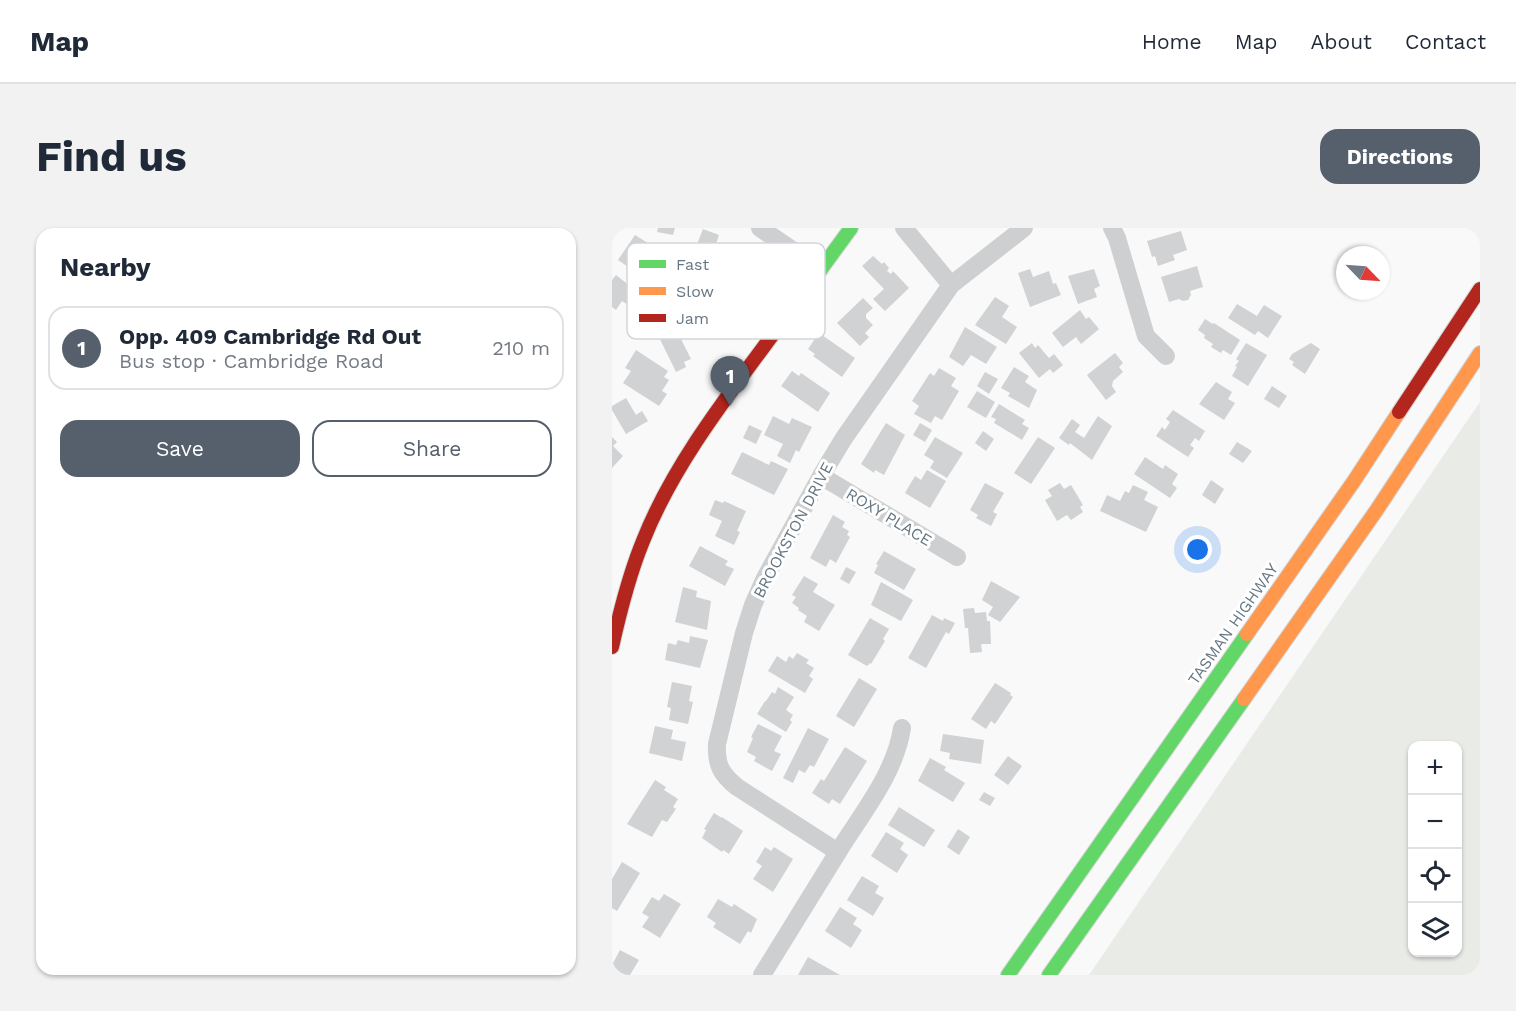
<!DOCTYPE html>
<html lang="en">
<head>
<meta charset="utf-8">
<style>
	:root { --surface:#fff; --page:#f2f2f3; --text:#1f2937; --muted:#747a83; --line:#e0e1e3; --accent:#56606c }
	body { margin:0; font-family:"Work Sans",sans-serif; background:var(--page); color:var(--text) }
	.controls { position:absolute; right:18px; bottom:18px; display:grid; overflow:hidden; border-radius:12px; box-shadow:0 2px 4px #0004 }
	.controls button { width:54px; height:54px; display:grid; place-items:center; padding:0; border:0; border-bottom:2px solid var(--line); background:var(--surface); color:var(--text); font:30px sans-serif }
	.compass { position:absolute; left:724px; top:18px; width:54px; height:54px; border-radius:50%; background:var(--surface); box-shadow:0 2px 4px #0004; rotate:115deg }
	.you { position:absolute; left:586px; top:322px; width:21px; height:21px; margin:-15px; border:4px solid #fff; border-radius:50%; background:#1a73e8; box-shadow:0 0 0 9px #1a73e833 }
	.badge { display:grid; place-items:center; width:39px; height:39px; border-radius:50%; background:var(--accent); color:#fff; font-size:20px; font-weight:700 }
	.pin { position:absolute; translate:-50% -50px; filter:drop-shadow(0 2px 3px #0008) }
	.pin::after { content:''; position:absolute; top:32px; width:21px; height:18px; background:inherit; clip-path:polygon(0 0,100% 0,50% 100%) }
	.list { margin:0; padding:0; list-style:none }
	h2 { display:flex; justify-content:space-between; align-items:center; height:78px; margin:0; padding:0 24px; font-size:26px }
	h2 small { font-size:20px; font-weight:400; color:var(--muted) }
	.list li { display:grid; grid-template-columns:39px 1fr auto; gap:18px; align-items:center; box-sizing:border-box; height:84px; margin:0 12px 12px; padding:0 12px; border:2px solid var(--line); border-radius:18px }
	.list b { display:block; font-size:22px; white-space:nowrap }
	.list p { margin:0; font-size:20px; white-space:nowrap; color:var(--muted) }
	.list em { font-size:20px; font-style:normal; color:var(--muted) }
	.actions { display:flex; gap:12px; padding:18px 24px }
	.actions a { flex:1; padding:14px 0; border:2px solid var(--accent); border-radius:18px; text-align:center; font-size:21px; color:var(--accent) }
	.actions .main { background:var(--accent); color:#fff }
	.icon { flex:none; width:33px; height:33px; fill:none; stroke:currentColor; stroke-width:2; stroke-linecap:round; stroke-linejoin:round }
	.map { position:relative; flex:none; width:868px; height:747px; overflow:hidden; border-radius:18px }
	header { display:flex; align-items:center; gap:36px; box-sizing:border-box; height:84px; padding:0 30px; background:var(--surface); border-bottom:2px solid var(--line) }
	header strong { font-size:28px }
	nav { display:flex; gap:33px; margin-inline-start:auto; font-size:21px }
	.intro { display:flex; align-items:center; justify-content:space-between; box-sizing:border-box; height:144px; padding:0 36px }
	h1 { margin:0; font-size:42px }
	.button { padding:15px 27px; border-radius:18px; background:var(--accent); color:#fff; font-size:21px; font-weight:700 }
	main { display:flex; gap:36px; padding:0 36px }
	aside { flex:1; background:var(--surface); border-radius:18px; box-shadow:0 2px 4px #0004 }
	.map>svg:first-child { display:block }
</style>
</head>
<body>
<header>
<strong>Map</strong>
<nav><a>Home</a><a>Map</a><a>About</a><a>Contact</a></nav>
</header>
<div class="intro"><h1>Find us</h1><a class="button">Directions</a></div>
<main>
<aside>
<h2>Nearby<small></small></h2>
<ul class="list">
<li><span class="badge">1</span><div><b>Opp. 409 Cambridge Rd Out</b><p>Bus stop · Cambridge Road</p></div><em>210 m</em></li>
</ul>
<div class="actions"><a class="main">Save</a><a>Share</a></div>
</aside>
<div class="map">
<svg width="868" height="747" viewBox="0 0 868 747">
	<rect width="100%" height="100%" fill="#f9f9f9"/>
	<path fill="#e8ebe6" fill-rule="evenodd" d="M868,174V747H477ZM800,518H846V724H800Z"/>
	<g fill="#d0d2d3">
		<polygon points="46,0 63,0 61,7 45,4"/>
		<polygon points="91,1 107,7 104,16 106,16 98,39 90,36 86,46 75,42"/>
		<polygon points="569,3 575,22 561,27 563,32 546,38 543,28 540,29 535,13"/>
		<polygon points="23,7 39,17 22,43 6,32"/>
		<polygon points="261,28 270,36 272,34 277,40 275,43 279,46 281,43 297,60 273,83 261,71 272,61 250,38"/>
		<polygon points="585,38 591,59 578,63 579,67 576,72 571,73 567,71 557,74 549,49"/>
		<polygon points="418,41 421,49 437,43 441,56 444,55 449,67 418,79 406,45"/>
		<polygon points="482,41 488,58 482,61 485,69 466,76 456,48"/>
		<polygon points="4,47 28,66 19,79 10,73 4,82 0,79 0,52"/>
		<polygon points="383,69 397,78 390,89 405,99 394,116 363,97"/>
		<polygon points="251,70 261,80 254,86 254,90 261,97 253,105 257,109 248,118 225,95"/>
		<polygon points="625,76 645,88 652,77 670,88 656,110 646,103 643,107 616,90"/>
		<polygon points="468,82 474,91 477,89 487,101 469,116 464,109 451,119 440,105"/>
		<polygon points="593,91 601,96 602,95 628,112 619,127 611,122 609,125 599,119 601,116 592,110 593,107 586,102"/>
		<polygon points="56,95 60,102 64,101 79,131 72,134 74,139 64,144 43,101"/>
		<polygon points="353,99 385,119 374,136 359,127 351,138 337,129"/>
		<polygon points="207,105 243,130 230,149 201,128 203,126 196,121"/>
		<polygon points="420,115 423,120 426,117 437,130 442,126 451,137 441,145 438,141 427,150 407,125"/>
		<polygon points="634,115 655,127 636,158 620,148 625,139 623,138 627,133 624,131"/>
		<polygon points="699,115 708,121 693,146 680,137 682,134 677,131 680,126"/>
		<polygon points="24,122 56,143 52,149 57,152 50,163 55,166 47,178 11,155 19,143 13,140"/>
		<polygon points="503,125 511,135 507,139 511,144 501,153 500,158 504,164 494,172 475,147"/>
		<polygon points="402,139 417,148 413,154 425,162 417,180 396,168 398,165 389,160"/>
		<polygon points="327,140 344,150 339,158 347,163 330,192 323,188 319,195 302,186 307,178 300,173 318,145 322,148"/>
		<polygon points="180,143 187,148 189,145 218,165 206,184 169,158"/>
		<polygon points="373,144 386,151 377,166 365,158"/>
		<polygon points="604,154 620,164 616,171 623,175 612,192 587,176"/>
		<polygon points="660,158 675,168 667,180 652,171"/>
		<polygon points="365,163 383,174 374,190 355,179"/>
		<polygon points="14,170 24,187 30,183 36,193 14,206 0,182 0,178"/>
		<polygon points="387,176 413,192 410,196 417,200 410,212 382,195 384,191 379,189"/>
		<polygon points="561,182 593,203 587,213 583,210 578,217 582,220 576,229 544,208 550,199 553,202 558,194 554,191"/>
		<polygon points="161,188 177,196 180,190 200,199 187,224 184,222 178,235 165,228 171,216 152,207"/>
		<polygon points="486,188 500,198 480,232 458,215 457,217 447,210 460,191 468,197 463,204 472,210"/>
		<polygon points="274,195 293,207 272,247 263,242 262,245 249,236"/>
		<polygon points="308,195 320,202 313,214 301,207"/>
		<polygon points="137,197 150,203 144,216 131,210"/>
		<polygon points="371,203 382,211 374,223 363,215"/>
		<polygon points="0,209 5,214 1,218 11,228 0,240"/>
		<polygon points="323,209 351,225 335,250 318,240 322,233 312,227"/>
		<polygon points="426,209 443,220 419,256 402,245"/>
		<polygon points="625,214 640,223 631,235 617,226"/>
		<polygon points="130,224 157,237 159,233 176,241 162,267 119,246"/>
		<polygon points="533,229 551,241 553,237 566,246 560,256 565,260 558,270 522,246"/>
		<polygon points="315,242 334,253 318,280 293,265 303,248 309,252"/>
		<polygon points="599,252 612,261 603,276 590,267"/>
		<polygon points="373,255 392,265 381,284 385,286 379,298 364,290 366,287 358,282"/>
		<polygon points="448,255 452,261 459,257 471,277 468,279 471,284 459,292 455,287 445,293 433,272 440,268 436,262"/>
		<polygon points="521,257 536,264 532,272 546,279 534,304 488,283 495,267 508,273 513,263 517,265"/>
		<polygon points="103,272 111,275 112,273 134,283 125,303 128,304 122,317 103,308 110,293 97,287"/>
		<polygon points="221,287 233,294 230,299 237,303 235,307 238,309 224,335 218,331 214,339 198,330"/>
		<polygon points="88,318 116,333 113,337 122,341 113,358 77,338"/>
		<polygon points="272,323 304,341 292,362 262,345 266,337 264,336"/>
		<polygon points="234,339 244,344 237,356 228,351"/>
		<polygon points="192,348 206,356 201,364 223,377 207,403 192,394 195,388 186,382 187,380 180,375 184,369 180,367"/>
		<polygon points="379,353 408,369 388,394 376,387 381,379 370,372"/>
		<polygon points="269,354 301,372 289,393 259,377"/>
		<polygon points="71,359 85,363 84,369 99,373 95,402 63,394"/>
		<polygon points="362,380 363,385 374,384 375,393 378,393 379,416 369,416 370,424 358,425 356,400 353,400 351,381"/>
		<polygon points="320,387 331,393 332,390 343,395 337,406 334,404 314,440 296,430"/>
		<polygon points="258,390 277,401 271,411 273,413 259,436 258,435 255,438 236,427"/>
		<polygon points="78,408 96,412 88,440 53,432 56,415 64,417 66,412 77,415"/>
		<polygon points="185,425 197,432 194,435 202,440 197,448 201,451 193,465 156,443 165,428 174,434 177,428 181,431"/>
		<polygon points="247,450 265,461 242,499 224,488"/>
		<polygon points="60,454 80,458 77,473 81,474 76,496 57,492 59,480 55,479"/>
		<polygon points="383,455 399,465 398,467 401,469 383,496 379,493 374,501 359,491"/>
		<polygon points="166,459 182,469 174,482 181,487 178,492 180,494 174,504 145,486 153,473 154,473 160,464 163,466"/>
		<polygon points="146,496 170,508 162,523 169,526 160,543 142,533 144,529 135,524 141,510 139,509"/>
		<polygon points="43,498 61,502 59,511 74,514 70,533 37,525"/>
		<polygon points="196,500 217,511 202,539 198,537 193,545 187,542 181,555 171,550"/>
		<polygon points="331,506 372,512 369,536 337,531 338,525 328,523"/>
		<polygon points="233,519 255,533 228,576 220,571 217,576 200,565 209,551 212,553"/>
		<polygon points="396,528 410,538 396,557 382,547"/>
		<polygon points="318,530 334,539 332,542 353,555 341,574 306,553"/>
		<polygon points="43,552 54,559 52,562 66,571 61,579 64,581 55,594 50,592 40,609 15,596"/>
		<polygon points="372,564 383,570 378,578 367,572"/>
		<polygon points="287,579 323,602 312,619 276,597"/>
		<polygon points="102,585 110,590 110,589 131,603 117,626 111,622 110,624 90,610 94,602 92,601"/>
		<polygon points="346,601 358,609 347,627 335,619"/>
		<polygon points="274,604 292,615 288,621 296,627 285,645 259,628"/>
		<polygon points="153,619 159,623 162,619 181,631 161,664 141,651 150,638 144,634"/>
		<polygon points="10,634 28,645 5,683 0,680 0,651"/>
		<polygon points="250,648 267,658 263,665 272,670 261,688 235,672"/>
		<polygon points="52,666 69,676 48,710 30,699 37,689 30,685 40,669 47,673"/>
		<polygon points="106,671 120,679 122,676 145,691 139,705 136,703 128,716 101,699 104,695 95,689"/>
		<polygon points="228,679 245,690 241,696 250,702 239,720 213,703"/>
		<polygon points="8,722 27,732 18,747 0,747 0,737"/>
		<polygon points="196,729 228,747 186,747"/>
	</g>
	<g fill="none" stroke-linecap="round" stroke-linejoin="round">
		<g stroke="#d5d6d7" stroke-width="16">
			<g id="fast">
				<polyline points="182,78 239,0"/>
				<polyline points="396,747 635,406"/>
				<polyline points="437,747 632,471"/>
			</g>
		</g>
		<g stroke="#d5d6d7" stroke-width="16">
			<g id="slow">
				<polyline points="635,406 742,253 787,184"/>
				<polyline points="632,471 764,283 868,125"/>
			</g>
		</g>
		<g stroke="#d5d6d7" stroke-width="16">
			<g id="jam">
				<polyline points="787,184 868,61"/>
				<path d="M0,419C8,383 17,347 31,313C64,229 129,151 182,78"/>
			</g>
		</g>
		<g stroke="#cecfd0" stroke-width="18">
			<polyline points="148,0 208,41"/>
			<polyline points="292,0 339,57"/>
			<polyline points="500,0 505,10 534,108 554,128"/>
			<polyline points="209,248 345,329"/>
			<path d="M290,500C283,546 250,585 226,624L125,559C109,546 104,537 105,516L132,405L141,377L153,350L209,248L232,210L339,57L412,0"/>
			<polyline points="150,747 226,624"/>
		</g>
		<use href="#fast" stroke="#63d668" stroke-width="14"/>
		<use href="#slow" stroke="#ff974d" stroke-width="14"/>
		<use href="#jam" stroke="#b3261e" stroke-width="14"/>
	</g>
	<g text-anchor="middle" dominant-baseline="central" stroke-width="6" stroke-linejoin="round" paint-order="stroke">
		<g font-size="16" fill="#657683" stroke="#fff">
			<text transform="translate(277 289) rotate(31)">ROXY PLACE</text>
			<text transform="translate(181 302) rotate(-62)">BROOKSTON DRIVE</text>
			<text transform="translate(621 396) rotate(-55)">TASMAN HIGHWAY</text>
		</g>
	</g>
	<rect x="15" y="15" width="198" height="96" rx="9" fill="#fff" stroke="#d1d6da" stroke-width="1.5"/>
	<rect x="27" y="32" width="27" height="8" fill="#63d668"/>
	<rect x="27" y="59" width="27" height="8" fill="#ff974d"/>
	<rect x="27" y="86" width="27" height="8" fill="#b3261e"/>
	<g font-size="16" fill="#657683">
		<text x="64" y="42">Fast</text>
		<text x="64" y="69">Slow</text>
		<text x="64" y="96">Jam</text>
	</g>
</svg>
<div class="controls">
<button>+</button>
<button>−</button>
<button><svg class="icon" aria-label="locate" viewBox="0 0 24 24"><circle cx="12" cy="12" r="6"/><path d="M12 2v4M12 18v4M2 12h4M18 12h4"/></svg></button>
<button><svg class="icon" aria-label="layers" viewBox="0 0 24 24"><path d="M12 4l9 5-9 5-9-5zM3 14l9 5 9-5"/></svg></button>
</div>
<svg class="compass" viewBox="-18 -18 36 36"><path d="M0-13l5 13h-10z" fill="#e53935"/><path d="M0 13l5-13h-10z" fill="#747a83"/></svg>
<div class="you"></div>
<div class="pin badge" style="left:118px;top:178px">1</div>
</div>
</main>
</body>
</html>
